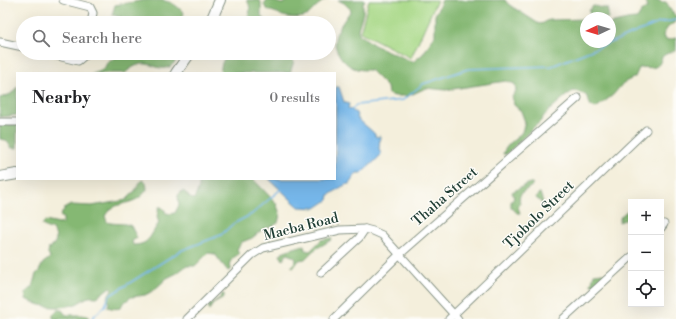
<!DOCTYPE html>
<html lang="en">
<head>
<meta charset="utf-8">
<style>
	:root { --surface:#fff; --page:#f2f2f2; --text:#202124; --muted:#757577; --line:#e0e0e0 }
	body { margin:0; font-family:"Libre Bodoni",serif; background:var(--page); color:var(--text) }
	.controls { position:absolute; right:12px; bottom:12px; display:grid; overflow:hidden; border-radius:0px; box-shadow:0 4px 16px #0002 }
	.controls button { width:36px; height:36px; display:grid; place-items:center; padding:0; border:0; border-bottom:1px solid var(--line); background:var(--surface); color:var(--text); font:20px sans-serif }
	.compass { position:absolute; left:580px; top:12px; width:36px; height:36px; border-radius:50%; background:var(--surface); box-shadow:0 4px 16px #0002; rotate:266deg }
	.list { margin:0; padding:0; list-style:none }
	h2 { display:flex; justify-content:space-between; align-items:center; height:52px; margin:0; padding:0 16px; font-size:17px }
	h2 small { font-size:13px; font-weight:400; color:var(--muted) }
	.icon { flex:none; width:22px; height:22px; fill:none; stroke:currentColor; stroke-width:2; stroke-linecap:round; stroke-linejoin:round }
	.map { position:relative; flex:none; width:676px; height:319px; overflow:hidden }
	.search { position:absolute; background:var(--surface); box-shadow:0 4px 16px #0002; left:16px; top:16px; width:320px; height:44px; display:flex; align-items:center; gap:10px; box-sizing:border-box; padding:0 14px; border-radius:22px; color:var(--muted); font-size:15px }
	.panel { position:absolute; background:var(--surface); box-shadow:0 4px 16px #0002; left:16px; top:72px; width:320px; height:108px; border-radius:0px }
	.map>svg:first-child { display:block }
</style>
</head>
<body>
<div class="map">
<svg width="676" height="319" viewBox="0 0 676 319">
	<rect width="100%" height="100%" fill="#fdfcf7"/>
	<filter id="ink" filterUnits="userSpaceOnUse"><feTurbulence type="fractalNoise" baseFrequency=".025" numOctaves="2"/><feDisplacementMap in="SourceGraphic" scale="8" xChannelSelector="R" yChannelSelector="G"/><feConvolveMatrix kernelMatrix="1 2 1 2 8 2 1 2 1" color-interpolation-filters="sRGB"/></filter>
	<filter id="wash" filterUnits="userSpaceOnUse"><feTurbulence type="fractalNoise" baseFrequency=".012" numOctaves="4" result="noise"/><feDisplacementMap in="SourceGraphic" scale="16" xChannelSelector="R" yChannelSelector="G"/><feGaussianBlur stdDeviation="0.9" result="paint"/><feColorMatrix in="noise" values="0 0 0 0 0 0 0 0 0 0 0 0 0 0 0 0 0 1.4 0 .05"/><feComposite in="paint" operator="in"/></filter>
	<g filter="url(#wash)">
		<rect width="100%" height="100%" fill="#f4efdc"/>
		<polygon fill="#a7d886" stroke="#638a5d" points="369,0 437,0 411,58 360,32"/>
		<g fill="#85b873" stroke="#527a54">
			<path d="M146,0C165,0 172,0 184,13L181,23H128L129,19L112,15L115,5Z"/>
			<path d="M247,0H258L261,2V15L266,23H244C250,15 252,9 247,0Z"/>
			<path d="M270,0L282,4L290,0H325C317,5 314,9 308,15C302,19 290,18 283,16C281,16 279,13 277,13C272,11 267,11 264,5L266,1Z"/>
			<path d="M338,0H365L363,3V13L358,29L359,34L374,45L413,62L423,54L435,35V15L442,0H505L508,4L539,24L544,23L546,21L550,20L586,19V42H610V24C619,22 628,19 637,19L642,11L648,7L643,0H658L661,2H666C670,7 669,10 676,16L675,22L668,27L663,35L664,38L667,40L676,38V50C672,52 664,54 662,57C660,62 660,65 655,67C650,69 646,66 639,68L635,77L623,83L613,95L596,108L591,106L586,95C583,94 577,91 574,91C570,91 547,112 544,116C541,120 540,123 536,125L507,154H503C506,144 516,140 522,132C523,129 524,125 525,122L521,111L514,105L512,97L516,91L515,84L506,81L446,90L426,88L408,96H395L388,94L387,87L370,70C364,70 359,70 354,68C343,64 331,47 336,35C339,26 346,18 351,10L344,3Z"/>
			<path d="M593,6C598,6 602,9 607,8L609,18H589L591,17L589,11Z"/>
			<path d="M122,53H178V58C176,61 172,66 169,67C154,73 148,53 125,73H92L104,69L107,63Z"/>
			<polygon points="227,53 283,53 289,59 294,61 290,73 220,73 222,63"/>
			<polygon points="17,87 17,115 0,117 0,98 11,94"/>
			<polygon points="17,124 17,148 12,148 6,140 0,139 0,125"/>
			<path d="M199,179H253L276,203L280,214L278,223L273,226L263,229L252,238L242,242L237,249L239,254C234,257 231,259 229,265L231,267V270L228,271L220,261L215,254L208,253L195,266H186L177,273L167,278L153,291L145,295L131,297L122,304L121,308C116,309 113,309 108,307L109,301L107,298L112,289L110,287L97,297C83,295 84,302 73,305C58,309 39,307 26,299L25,293L32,287L36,274L39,271L43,263L50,258L48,253L49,248C58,243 57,237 53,229H49L42,225L45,221L59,224L63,223V218L60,216L65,208L71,205L92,206L126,200L134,192L142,180L146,182L147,189C135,209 115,198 105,216L107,222C115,225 124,222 131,226L137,238L132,241L133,245C150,245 150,235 159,223L157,217L159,207H161L164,209L166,213L170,214L175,213L179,205L178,195L182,191L185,192L190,198L194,199L199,188Z"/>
			<path d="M530,183H532L533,185C524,192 517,192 520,204L518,207L520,213H517L511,207V202L514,198L512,192Z"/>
			<polygon points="539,193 540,193 544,205 549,211 549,213 547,213 540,201 536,198"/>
			<polygon points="628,210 630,212 628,219 619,222 621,216"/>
			<polygon points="330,238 332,238 331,240 314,250 305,259 299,260 294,267 291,266 296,261 295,257 287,254 283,260 280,255 284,251 304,245 305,250 310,251 321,240"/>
			<polygon points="603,273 605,276 605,277 595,285 591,285 594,274"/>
			<polygon points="222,294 224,294 224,298 213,304 209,310 209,305 220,298"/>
			<polygon points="58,310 62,310 66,315 82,315 88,316 88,319 54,319 53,318 53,314"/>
		</g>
		<path fill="#76b7ea" stroke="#4a7a8f" d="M336,87H339L344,102L349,104L348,108L356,113L358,119L374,133L376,137L380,136L379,149L381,154C378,160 367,167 362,173H357L349,184C342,185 335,192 329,195L328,200L316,208L299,207L269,179H335Z"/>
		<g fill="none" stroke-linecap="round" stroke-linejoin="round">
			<g stroke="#76b7ea" stroke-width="1.5">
				<polyline points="351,111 356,105 403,100 423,84 468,69 552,66 659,23 676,20"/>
				<polyline points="92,319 94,316 105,306 109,296 180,251 221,235 233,224 252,214 281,189"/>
			</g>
		</g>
	</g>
	<g filter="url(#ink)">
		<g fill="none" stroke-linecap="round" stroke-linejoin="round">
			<g stroke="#8a9688" stroke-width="9">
				<g id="minor">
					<polyline points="63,0 90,7 93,13 91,23"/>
					<polyline points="0,42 23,47"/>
					<polyline points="45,53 78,61 84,56 85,53"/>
					<polyline points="0,122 17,122"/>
					<polyline points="661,228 664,224"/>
					<polyline points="321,273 359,238 365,229"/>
					<polyline points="187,319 252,255 263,248 340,230 365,229 373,231 382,235 458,319"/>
					<polyline points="334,319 400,254 578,98"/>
					<polyline points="449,319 646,130"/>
					<polyline points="563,319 631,257"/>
				</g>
			</g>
			<g stroke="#8a9688" stroke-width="12">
				<g id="secondary">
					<polyline points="210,23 220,0"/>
					<polyline points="176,73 190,53"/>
					<polyline points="0,177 17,174"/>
				</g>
			</g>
			<use href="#minor" stroke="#fff" stroke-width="7"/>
			<use href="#secondary" stroke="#fff" stroke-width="10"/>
		</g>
	</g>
	<g text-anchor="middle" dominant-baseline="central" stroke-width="3" stroke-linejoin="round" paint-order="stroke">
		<g font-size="14" fill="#1f3d34" stroke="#fdfcf7">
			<text transform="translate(445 197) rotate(-41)">Thaha Street</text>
			<text transform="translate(539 215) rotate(-44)">Tjobolo Street</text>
			<text transform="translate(301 227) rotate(-14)">Maeba Road</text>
		</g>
	</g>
</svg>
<div class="controls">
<button>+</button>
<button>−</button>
<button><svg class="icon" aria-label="locate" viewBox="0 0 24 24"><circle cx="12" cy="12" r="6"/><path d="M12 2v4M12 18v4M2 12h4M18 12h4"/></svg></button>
</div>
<svg class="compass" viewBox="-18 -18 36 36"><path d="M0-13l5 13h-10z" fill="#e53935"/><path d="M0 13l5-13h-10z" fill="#757577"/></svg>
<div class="search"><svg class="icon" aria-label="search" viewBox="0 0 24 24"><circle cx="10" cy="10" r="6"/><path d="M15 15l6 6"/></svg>Search here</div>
<section class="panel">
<h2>Nearby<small>0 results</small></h2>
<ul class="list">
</ul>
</section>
</div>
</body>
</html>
